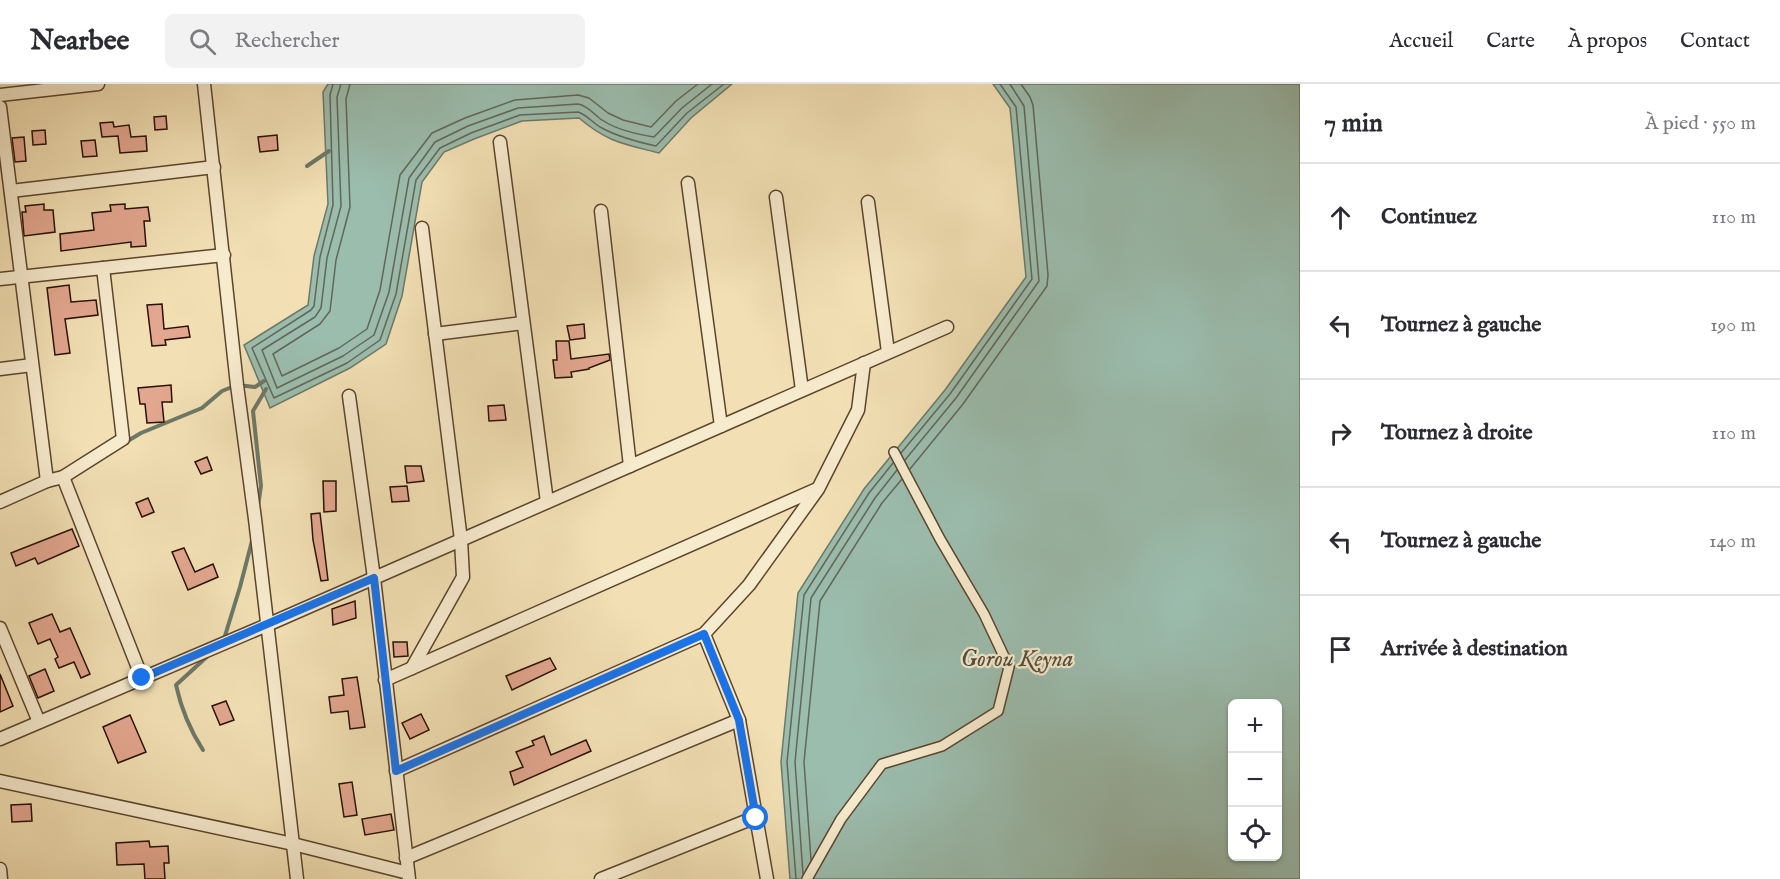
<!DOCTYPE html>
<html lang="fr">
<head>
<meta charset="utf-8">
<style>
	:root { --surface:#fff; --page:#f2f2f3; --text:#2b2b33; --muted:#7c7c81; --line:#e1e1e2 }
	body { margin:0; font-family:"IM FELL English",serif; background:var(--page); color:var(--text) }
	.controls { position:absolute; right:18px; bottom:18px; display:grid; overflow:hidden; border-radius:9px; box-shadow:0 2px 4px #0004 }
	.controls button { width:54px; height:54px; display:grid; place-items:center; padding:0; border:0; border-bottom:2px solid var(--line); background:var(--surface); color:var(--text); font:30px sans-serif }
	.stop { position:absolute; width:18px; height:18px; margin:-14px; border:4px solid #1a73e8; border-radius:50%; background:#fff }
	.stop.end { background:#1a73e8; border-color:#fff; box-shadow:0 2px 6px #0008 }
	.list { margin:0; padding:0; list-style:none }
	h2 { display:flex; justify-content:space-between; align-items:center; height:78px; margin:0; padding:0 24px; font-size:26px }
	h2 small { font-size:20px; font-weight:400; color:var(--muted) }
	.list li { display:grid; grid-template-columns:39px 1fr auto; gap:18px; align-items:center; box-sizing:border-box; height:108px; padding:0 24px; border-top:2px solid var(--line) }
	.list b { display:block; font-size:22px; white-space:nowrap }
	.list em { font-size:20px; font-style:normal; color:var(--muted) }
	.icon { flex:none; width:33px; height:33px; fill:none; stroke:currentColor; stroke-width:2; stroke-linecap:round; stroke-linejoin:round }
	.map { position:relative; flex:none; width:1300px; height:795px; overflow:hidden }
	header { display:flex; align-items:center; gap:36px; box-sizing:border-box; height:84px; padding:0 30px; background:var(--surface); border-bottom:2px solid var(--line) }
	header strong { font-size:28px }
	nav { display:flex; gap:33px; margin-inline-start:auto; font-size:21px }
	.search { width:420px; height:54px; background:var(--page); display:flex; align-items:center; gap:15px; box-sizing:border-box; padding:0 21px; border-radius:9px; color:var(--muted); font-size:22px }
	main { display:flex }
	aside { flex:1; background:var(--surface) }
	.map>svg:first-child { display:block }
</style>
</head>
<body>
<header>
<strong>Nearbee</strong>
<div class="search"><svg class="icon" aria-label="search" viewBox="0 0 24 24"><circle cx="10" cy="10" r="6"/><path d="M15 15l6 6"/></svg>Rechercher</div>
<nav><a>Accueil</a><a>Carte</a><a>À propos</a><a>Contact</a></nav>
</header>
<main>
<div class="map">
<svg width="1300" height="795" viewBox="0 0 1300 795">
	<rect width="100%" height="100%" fill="#f2e0b4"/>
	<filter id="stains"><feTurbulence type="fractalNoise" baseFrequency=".00333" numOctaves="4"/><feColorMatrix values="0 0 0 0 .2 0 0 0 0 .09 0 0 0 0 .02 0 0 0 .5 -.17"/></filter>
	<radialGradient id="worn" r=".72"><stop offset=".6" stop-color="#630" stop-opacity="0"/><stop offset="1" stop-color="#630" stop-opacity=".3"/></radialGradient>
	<g fill="#9bbdae" stroke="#6d7868" stroke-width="1.5" fill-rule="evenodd">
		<path d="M328,0H732L691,34L659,69C624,60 607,58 579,34L522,37L474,55L444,68L422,98L402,212L386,260L350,284L270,324L244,261L308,221L314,172L328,120L323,8Z"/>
		<path d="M993,0H1300V795H790L781,678L798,509L864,405L945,306L1026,193L1010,24ZM1232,620H1278V772H1232Z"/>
	</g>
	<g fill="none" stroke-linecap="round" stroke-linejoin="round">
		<g stroke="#626757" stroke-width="1.5">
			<path d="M333,0L330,11L333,121L320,173L314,222L311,226L252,264L274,314L347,279L380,256L396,210L416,96L440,64L471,49L520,31L578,28C588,31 593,40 602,44C618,53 638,58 656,62L687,29L724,0"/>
			<path d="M341,0L337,13L341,122L327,174L321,224L315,233L262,266L277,304L343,272L374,251L389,208L409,94L435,58L468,42L518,24L578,20C589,22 594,31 602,36C617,46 637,50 654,53L682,24L712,0"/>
			<polyline points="350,0 346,15 350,123 336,176 330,227 320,240 273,270 282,292 339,264 367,245 380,206 400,91 432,49 465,34 515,16 578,11 589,14 608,29 623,36 651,43 676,17 698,0"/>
			<polyline points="901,369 950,310 1032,195 1016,23 1000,0"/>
			<polyline points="905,376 956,314 1039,197 1024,22 1010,0"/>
			<polyline points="910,385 963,320 1047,202 1048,191 1033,21 1030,13 1021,0"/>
			<polyline points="811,776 804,678 820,517 882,419 902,395"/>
			<polyline points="803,790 795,678 811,514 875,414 897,386"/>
			<polyline points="796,795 787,678 804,511 869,409 893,379"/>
		</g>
		<g stroke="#6d7868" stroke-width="4">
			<polyline points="307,82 329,67"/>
			<polyline points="126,358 141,349 202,324 222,307 237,301 255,303 264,297"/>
			<polyline points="258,422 261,402 253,327 266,305"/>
			<polyline points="224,555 240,503 253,453"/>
			<path d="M203,666C190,646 181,624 176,601L211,569"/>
		</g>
	</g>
	<g fill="#e3a790" stroke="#291100" stroke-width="1.5">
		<polygon points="166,32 167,45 155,46 154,33"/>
		<polygon points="113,38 114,43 129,41 131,53 146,52 147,67 120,69 118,52 102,53 100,39"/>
		<polygon points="45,46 46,60 33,61 32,47"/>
		<polygon points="277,51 278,66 260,68 258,53"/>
		<polygon points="24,53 26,77 15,78 12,54"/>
		<polygon points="95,56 97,72 83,73 81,57"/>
		<polygon points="44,120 44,126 53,126 55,148 24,152 22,128 26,128 25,122"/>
		<polygon points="125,120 125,125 148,123 150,137 144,137 146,162 131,163 131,158 61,167 60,150 94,146 92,129 111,127 110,121"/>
		<polygon points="69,201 71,218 96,216 98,231 65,235 70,269 55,271 47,204"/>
		<polygon points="162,220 164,245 188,242 190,253 165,256 166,261 152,262 147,221"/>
		<polygon points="584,240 585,254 570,256 567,242"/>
		<polygon points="556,257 569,257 571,275 609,270 610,276 589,284 589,285 571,288 572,293 555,294 553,276 557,276"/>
		<polygon points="171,301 172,318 162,318 164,338 147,339 145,320 140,320 138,304"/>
		<polygon points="504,321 506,336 489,337 488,322"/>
		<polygon points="207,373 212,386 201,390 195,378"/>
		<polygon points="405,382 421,382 424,397 407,399"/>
		<polygon points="323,397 336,397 336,427 324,428"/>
		<polygon points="407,402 409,417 392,418 390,403"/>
		<polygon points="148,414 154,428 142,433 136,419"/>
		<polygon points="320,429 328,496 321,497 313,456 311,430"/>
		<polygon points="72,445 79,462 38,480 35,474 16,482 11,469"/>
		<polygon points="184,464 195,488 213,480 218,493 188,506 172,468"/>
		<polygon points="355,517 356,534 333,541 332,525"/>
		<polygon points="52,530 60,548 70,544 90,590 81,594 74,578 59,584 55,575 58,573 50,555 38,560 29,539"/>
		<polygon points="393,558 407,558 408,572 394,573"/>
		<polygon points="550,574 556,585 512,606 506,592"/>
		<polygon points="45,585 54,607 38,614 29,592"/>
		<polygon points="0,590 13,622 0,628"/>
		<polygon points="357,593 365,643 350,645 348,627 331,629 329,613 344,611 342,595"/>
		<polygon points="226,617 234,636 220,641 212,622"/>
		<polygon points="421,630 429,646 410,655 402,639"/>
		<polygon points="130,631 146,668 118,679 103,643"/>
		<polygon points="544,652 551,671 586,656 591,667 514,701 510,688 523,683 516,668 534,661 532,657"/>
		<polygon points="352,698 357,731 344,733 339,700"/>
		<polygon points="31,720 32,737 12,738 11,721"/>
		<polygon points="391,730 394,746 365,751 362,735"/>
		<polygon points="149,757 150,763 168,762 169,779 164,779 165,795 145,795 144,780 117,781 116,759"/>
	</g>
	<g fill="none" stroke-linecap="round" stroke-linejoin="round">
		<g stroke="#5b452d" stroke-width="12">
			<polyline id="pedestrian" points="807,795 841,735 882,680 942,662 998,627 1009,583 984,530 940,455 894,368"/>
		</g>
		<g stroke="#5b452d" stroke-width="15">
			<g id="minor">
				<polyline points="204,0 237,301 255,435 297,795"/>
				<polyline points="0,11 98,0"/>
				<polyline points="0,23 47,397"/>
				<polyline points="500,58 547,418"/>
				<polyline points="688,99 721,342"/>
				<polyline points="11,107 214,83"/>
				<polyline points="776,113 802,306"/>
				<polyline points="868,118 888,268"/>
				<polyline points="601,127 630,382"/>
				<polyline points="0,195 224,171"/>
				<polyline points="435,250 523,239"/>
				<polyline points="0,285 32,281"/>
				<polyline points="349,312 374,494 409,795"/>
				<polyline points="63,393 142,594"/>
				<polyline points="0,418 47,397 63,393 123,355 103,184"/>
				<polyline points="0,544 39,638"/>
				<polyline points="412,584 463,493 461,456 422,144"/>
				<polyline points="385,596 817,405"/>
				<polyline points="0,655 267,541 947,243"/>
				<polyline points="396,687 704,550"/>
				<polyline points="0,697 293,760 408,789"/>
				<polyline points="406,774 739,636"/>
				<polyline points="0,785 1,795"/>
				<polyline points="601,795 756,733"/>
				<polyline points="767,795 739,636 704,550 749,501 818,405 858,326 864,279"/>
			</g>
		</g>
		<use href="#pedestrian" stroke="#f7ebce" stroke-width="9"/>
		<use href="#minor" stroke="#f7ebce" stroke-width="12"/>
	</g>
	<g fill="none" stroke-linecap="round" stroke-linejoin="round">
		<polyline stroke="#1a73e8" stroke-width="8" points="142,594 374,494 396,687 704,550 739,636 756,734"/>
	</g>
	<g text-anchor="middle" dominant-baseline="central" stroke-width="4.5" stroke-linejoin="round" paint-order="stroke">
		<g font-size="24" font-style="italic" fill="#514d3d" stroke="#f7ebce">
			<text x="1017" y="575">Gorou Keyna</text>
		</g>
	</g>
	<rect width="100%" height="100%" filter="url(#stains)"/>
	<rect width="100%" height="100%" fill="url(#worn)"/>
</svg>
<div class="controls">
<button>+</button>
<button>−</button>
<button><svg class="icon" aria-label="locate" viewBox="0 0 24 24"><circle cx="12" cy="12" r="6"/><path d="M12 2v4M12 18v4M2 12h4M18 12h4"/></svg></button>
</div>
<div class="stop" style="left:756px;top:734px"></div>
<div class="stop end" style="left:142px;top:594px"></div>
</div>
<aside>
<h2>7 min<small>À pied · 550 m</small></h2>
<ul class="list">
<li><svg class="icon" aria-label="ahead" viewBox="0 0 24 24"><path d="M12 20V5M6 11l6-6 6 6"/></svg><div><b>Continuez</b></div><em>110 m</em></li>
<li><svg class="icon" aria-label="left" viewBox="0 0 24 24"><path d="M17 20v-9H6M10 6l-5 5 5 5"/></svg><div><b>Tournez à gauche</b></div><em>190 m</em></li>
<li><svg class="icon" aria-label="right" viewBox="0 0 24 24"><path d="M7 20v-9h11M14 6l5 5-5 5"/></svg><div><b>Tournez à droite</b></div><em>110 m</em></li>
<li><svg class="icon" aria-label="left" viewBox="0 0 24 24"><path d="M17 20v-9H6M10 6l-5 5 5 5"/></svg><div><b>Tournez à gauche</b></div><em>140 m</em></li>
<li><svg class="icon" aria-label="arrive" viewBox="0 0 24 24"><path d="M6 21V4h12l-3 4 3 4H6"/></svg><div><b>Arrivée à destination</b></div></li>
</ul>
</aside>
</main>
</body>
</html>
